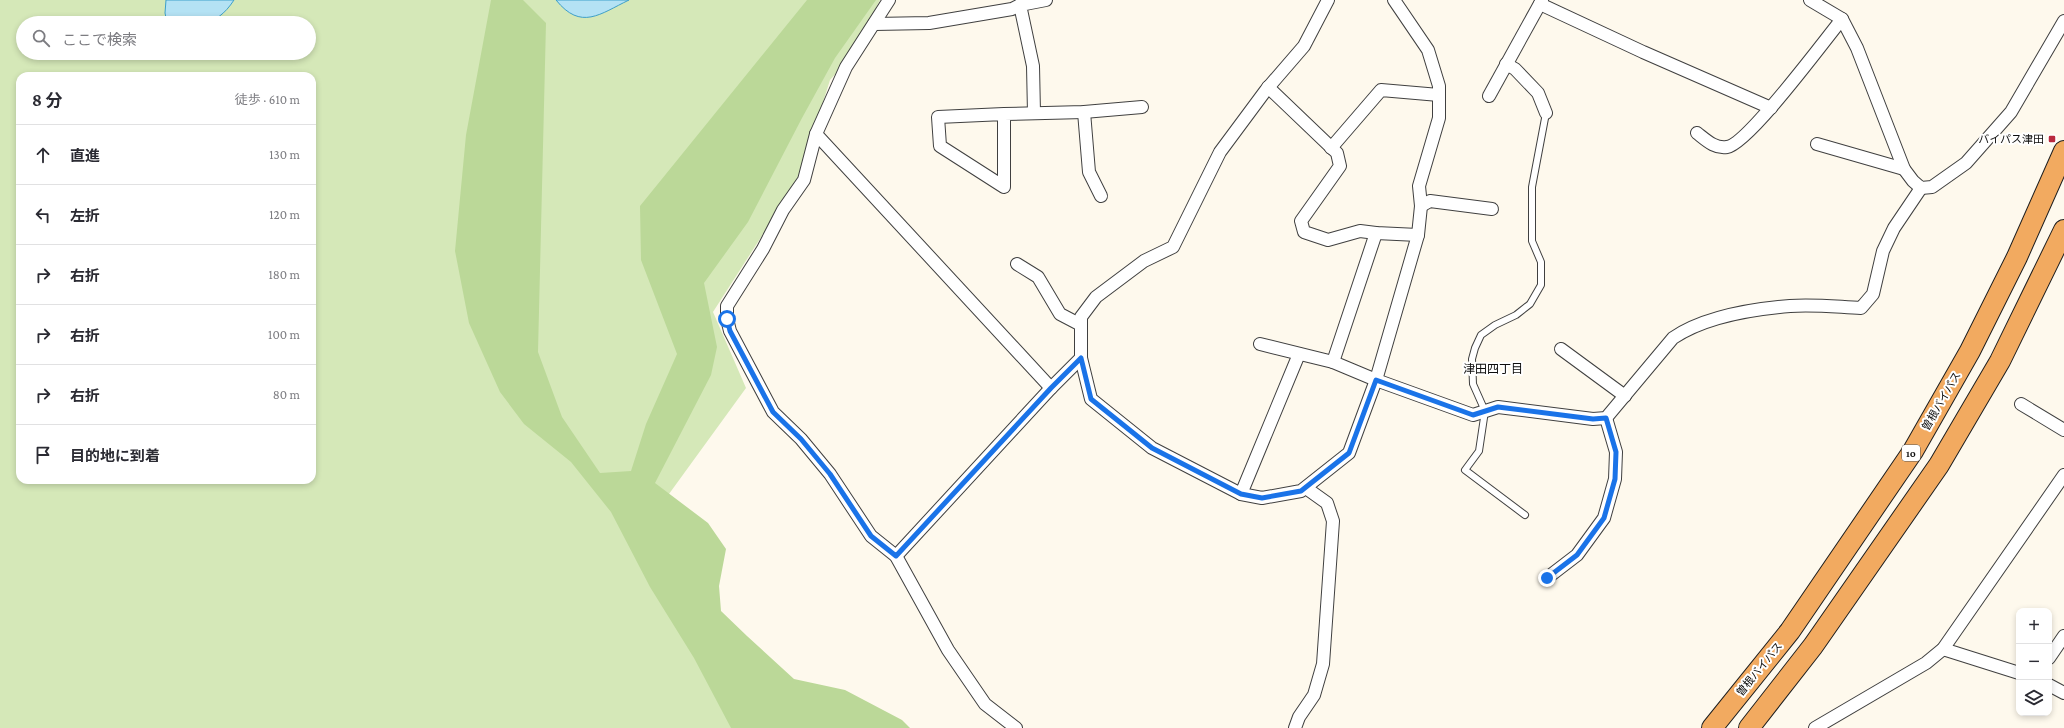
<!DOCTYPE html>
<html lang="ja">
<head>
<meta charset="utf-8">
<style>
	:root { --surface:#fff; --page:#f2f2f3; --text:#2b2b33; --muted:#7c7c81; --line:#e1e1e2 }
	body { margin:0; font-family:"Crimson Pro","Noto Sans JP",serif; background:var(--page); color:var(--text) }
	.controls { position:absolute; right:12px; bottom:12px; display:grid; overflow:hidden; border-radius:8px; box-shadow:0 2px 6px #0003 }
	.controls button { width:36px; height:36px; display:grid; place-items:center; padding:0; border:0; border-bottom:1px solid var(--line); background:var(--surface); color:var(--text); font:20px sans-serif }
	.stop { position:absolute; width:12px; height:12px; margin:-9px; border:3px solid #1a73e8; border-radius:50%; background:#fff }
	.stop.end { background:#1a73e8; border-color:#fff; box-shadow:0 1px 4px #0008 }
	.list { margin:0; padding:0; list-style:none }
	h2 { display:flex; justify-content:space-between; align-items:center; height:52px; margin:0; padding:0 16px; font-size:17px }
	h2 small { font-size:13px; font-weight:400; color:var(--muted) }
	.list li { display:grid; grid-template-columns:26px 1fr auto; gap:12px; align-items:center; box-sizing:border-box; height:60px; padding:0 16px; border-top:1px solid var(--line) }
	.list b { display:block; font-size:15px; white-space:nowrap }
	.list em { font-size:13px; font-style:normal; color:var(--muted) }
	.icon { flex:none; width:22px; height:22px; fill:none; stroke:currentColor; stroke-width:2; stroke-linecap:round; stroke-linejoin:round }
	.map { position:relative; flex:none; width:2064px; height:728px; overflow:hidden }
	.search { position:absolute; background:var(--surface); box-shadow:0 2px 6px #0003; left:16px; top:16px; width:300px; height:44px; display:flex; align-items:center; gap:10px; box-sizing:border-box; padding:0 14px; border-radius:22px; color:var(--muted); font-size:15px }
	.panel { position:absolute; background:var(--surface); box-shadow:0 2px 6px #0003; left:16px; top:72px; width:300px; height:412px; border-radius:12px }
	.map>svg:first-child { display:block }
</style>
</head>
<body>
<div class="map">
<svg width="2064" height="728" viewBox="0 0 2064 728">
	<rect width="100%" height="100%" fill="#fef9ed"/>
	<path fill="#d5e8b8" fill-rule="evenodd" d="M0,0H880L849,59L830,80L799,178L713,312L746,388L645,527L766,728H0ZM23,23H309V53H23ZM20,76H312V480H20Z"/>
	<polygon fill="#bbd898" points="491,0 523,0 546,23 538,352 562,417 600,473 631,471 646,424 677,354 641,260 640,206 807,0 876,0 835,58 802,118 748,222 704,283 717,347 711,375 655,483 708,523 726,549 719,586 721,611 747,636 794,679 845,690 902,720 910,728 731,728 694,658 650,587 611,512 571,462 524,424 500,392 469,323 455,251 466,135"/>
	<g fill="#b4e2f4" stroke="#3d9fc9">
		<path d="M166,0H234C215,29 198,23 167,23L165,13Z"/>
		<path d="M556,0H629C600,14 581,31 556,0Z"/>
	</g>
	<g fill="none" stroke-linecap="round" stroke-linejoin="round">
		<g stroke="#404040" stroke-width="8">
			<polyline id="service" points="1525,515 1465,470 1479,451 1485,411 1473,384 1472,359 1475,348 1481,335 1495,325 1516,315 1530,304 1541,285 1541,262 1532,241 1532,187 1546,113"/>
		</g>
		<g stroke="#404040" stroke-width="14">
			<g id="minor">
				<polyline points="889,0 846,67 816,134 804,180 783,210 763,249 727,306 727,319 730,331 773,412 801,439 830,474 871,536 896,556 948,650 985,704 1016,728"/>
				<polyline points="1328,0 1304,46 1266,90 1220,152 1173,247 1144,261 1096,297 1081,317 1081,358 1091,399 1152,448 1241,494 1262,498 1301,491 1349,453 1376,380 1418,235 1421,206 1419,186 1439,118 1439,86 1428,50 1394,0"/>
				<polyline points="1810,0 1842,19 1857,48 1904,169 1913,181 1921,188 1932,187 1966,163 2011,112 2064,21"/>
				<polyline points="1540,4 1643,52 1771,108"/>
				<polyline points="874,24 929,23 1012,9 1020,5"/>
				<polyline points="1506,64 1515,69 1538,93 1546,113"/>
				<polyline points="1268,87 1337,153 1340,166 1301,221 1304,232 1328,240 1360,231 1376,233 1418,235"/>
				<polyline points="1489,96 1542,0"/>
				<polyline points="1084,112 1089,172 1101,196"/>
				<polyline points="1034,113 1033,66 1020,5 1046,0"/>
				<polyline points="1004,114 938,117 940,146 1004,187 1004,114 1084,112 1142,107"/>
				<path d="M1697,133C1706,140 1715,149 1727,147C1748,144 1824,41 1842,19"/>
				<polyline points="816,134 1051,388"/>
				<polyline points="1817,144 1904,169"/>
				<polyline points="1331,148 1381,90 1439,95"/>
				<polyline points="1421,206 1430,201 1492,209"/>
				<path d="M1376,233L1333,362L1376,380L1473,415L1498,407L1593,419L1606,418L1673,338C1704,317 1753,309 1790,306C1813,304 1838,307 1861,308L1873,294L1883,251L1894,228L1921,188"/>
				<polyline points="1017,264 1038,277 1060,314 1081,325"/>
				<polyline points="1260,344 1333,362"/>
				<polyline points="1561,349 1625,396"/>
				<polyline points="2021,404 2064,430"/>
				<polyline points="1241,494 1299,354"/>
				<polyline points="896,556 1051,388 1081,358"/>
				<polyline points="1547,578 1577,555 1604,518 1615,479 1616,452 1606,418"/>
				<polyline points="1943,649 2019,673"/>
				<polyline points="2049,658 2064,636"/>
				<polyline points="2049,685 2064,693"/>
				<polyline points="1295,728 1299,717 1314,695 1323,664 1333,521 1327,503 1306,488"/>
				<polyline points="1815,728 1926,663 1943,649 2064,475"/>
			</g>
		</g>
		<g stroke="#1e1e1e" stroke-width="22">
			<g id="trunk">
				<polyline points="1712,728 1790,631 1913,451 1970,351 2017,257 2064,151"/>
				<polyline points="1749,728 1813,646 1939,465 2000,361 2064,230"/>
			</g>
		</g>
		<use href="#service" stroke="#fff" stroke-width="6"/>
		<use href="#minor" stroke="#fff" stroke-width="12"/>
		<use href="#trunk" stroke="#f2aa60" stroke-width="20"/>
	</g>
	<g fill="none" stroke-linecap="round" stroke-linejoin="round">
		<polyline stroke="#1a73e8" stroke-width="5" points="727,319 730,331 773,412 801,439 830,474 871,536 896,556 1051,388 1081,358 1091,399 1152,448 1241,494 1262,498 1301,491 1349,453 1376,380 1473,415 1498,407 1593,419 1606,418 1616,452 1615,479 1604,518 1577,555 1547,578"/>
	</g>
	<rect fill="#b9293e" stroke="#fff" stroke-width="1.5" x="2048" y="135" width="8" height="8" rx="2"/>
	<g text-anchor="middle" dominant-baseline="central" stroke-width="4" stroke-linejoin="round" paint-order="stroke">
		<rect fill="#fff" stroke="#565656" stroke-width="1" x="1902" y="445" width="18" height="16" rx="3"/>
		<g font-size="10" font-weight="bold" fill="#0d0d0d">
			<text x="1911" y="453">10</text>
		</g>
		<g font-size="11" fill="#0d0d0d" stroke="#fff" text-anchor="end">
			<text x="2044" y="139">バイパス津田</text>
		</g>
		<g font-size="11" fill="#0d0d0d" stroke="#fff">
			<text transform="translate(1941 401) rotate(-60)">曽根バイパス</text>
			<text transform="translate(1759 669) rotate(-51)">曽根バイパス</text>
		</g>
		<g font-size="12" fill="#0d0d0d" stroke="#fff">
			<text x="1493" y="369">津田四丁目</text>
		</g>
	</g>
</svg>
<div class="controls">
<button>+</button>
<button>−</button>
<button><svg class="icon" aria-label="layers" viewBox="0 0 24 24"><path d="M12 4l9 5-9 5-9-5zM3 14l9 5 9-5"/></svg></button>
</div>
<div class="stop" style="left:727px;top:319px"></div>
<div class="stop end" style="left:1547px;top:578px"></div>
<div class="search"><svg class="icon" aria-label="search" viewBox="0 0 24 24"><circle cx="10" cy="10" r="6"/><path d="M15 15l6 6"/></svg>ここで検索</div>
<section class="panel">
<h2>8 分<small>徒歩 · 610 m</small></h2>
<ul class="list">
<li><svg class="icon" aria-label="ahead" viewBox="0 0 24 24"><path d="M12 20V5M6 11l6-6 6 6"/></svg><div><b>直進</b></div><em>130 m</em></li>
<li><svg class="icon" aria-label="left" viewBox="0 0 24 24"><path d="M17 20v-9H6M10 6l-5 5 5 5"/></svg><div><b>左折</b></div><em>120 m</em></li>
<li><svg class="icon" aria-label="right" viewBox="0 0 24 24"><path d="M7 20v-9h11M14 6l5 5-5 5"/></svg><div><b>右折</b></div><em>180 m</em></li>
<li><svg class="icon" aria-label="right" viewBox="0 0 24 24"><path d="M7 20v-9h11M14 6l5 5-5 5"/></svg><div><b>右折</b></div><em>100 m</em></li>
<li><svg class="icon" aria-label="right" viewBox="0 0 24 24"><path d="M7 20v-9h11M14 6l5 5-5 5"/></svg><div><b>右折</b></div><em>80 m</em></li>
<li><svg class="icon" aria-label="arrive" viewBox="0 0 24 24"><path d="M6 21V4h12l-3 4 3 4H6"/></svg><div><b>目的地に到着</b></div></li>
</ul>
</section>
</div>
</body>
</html>
